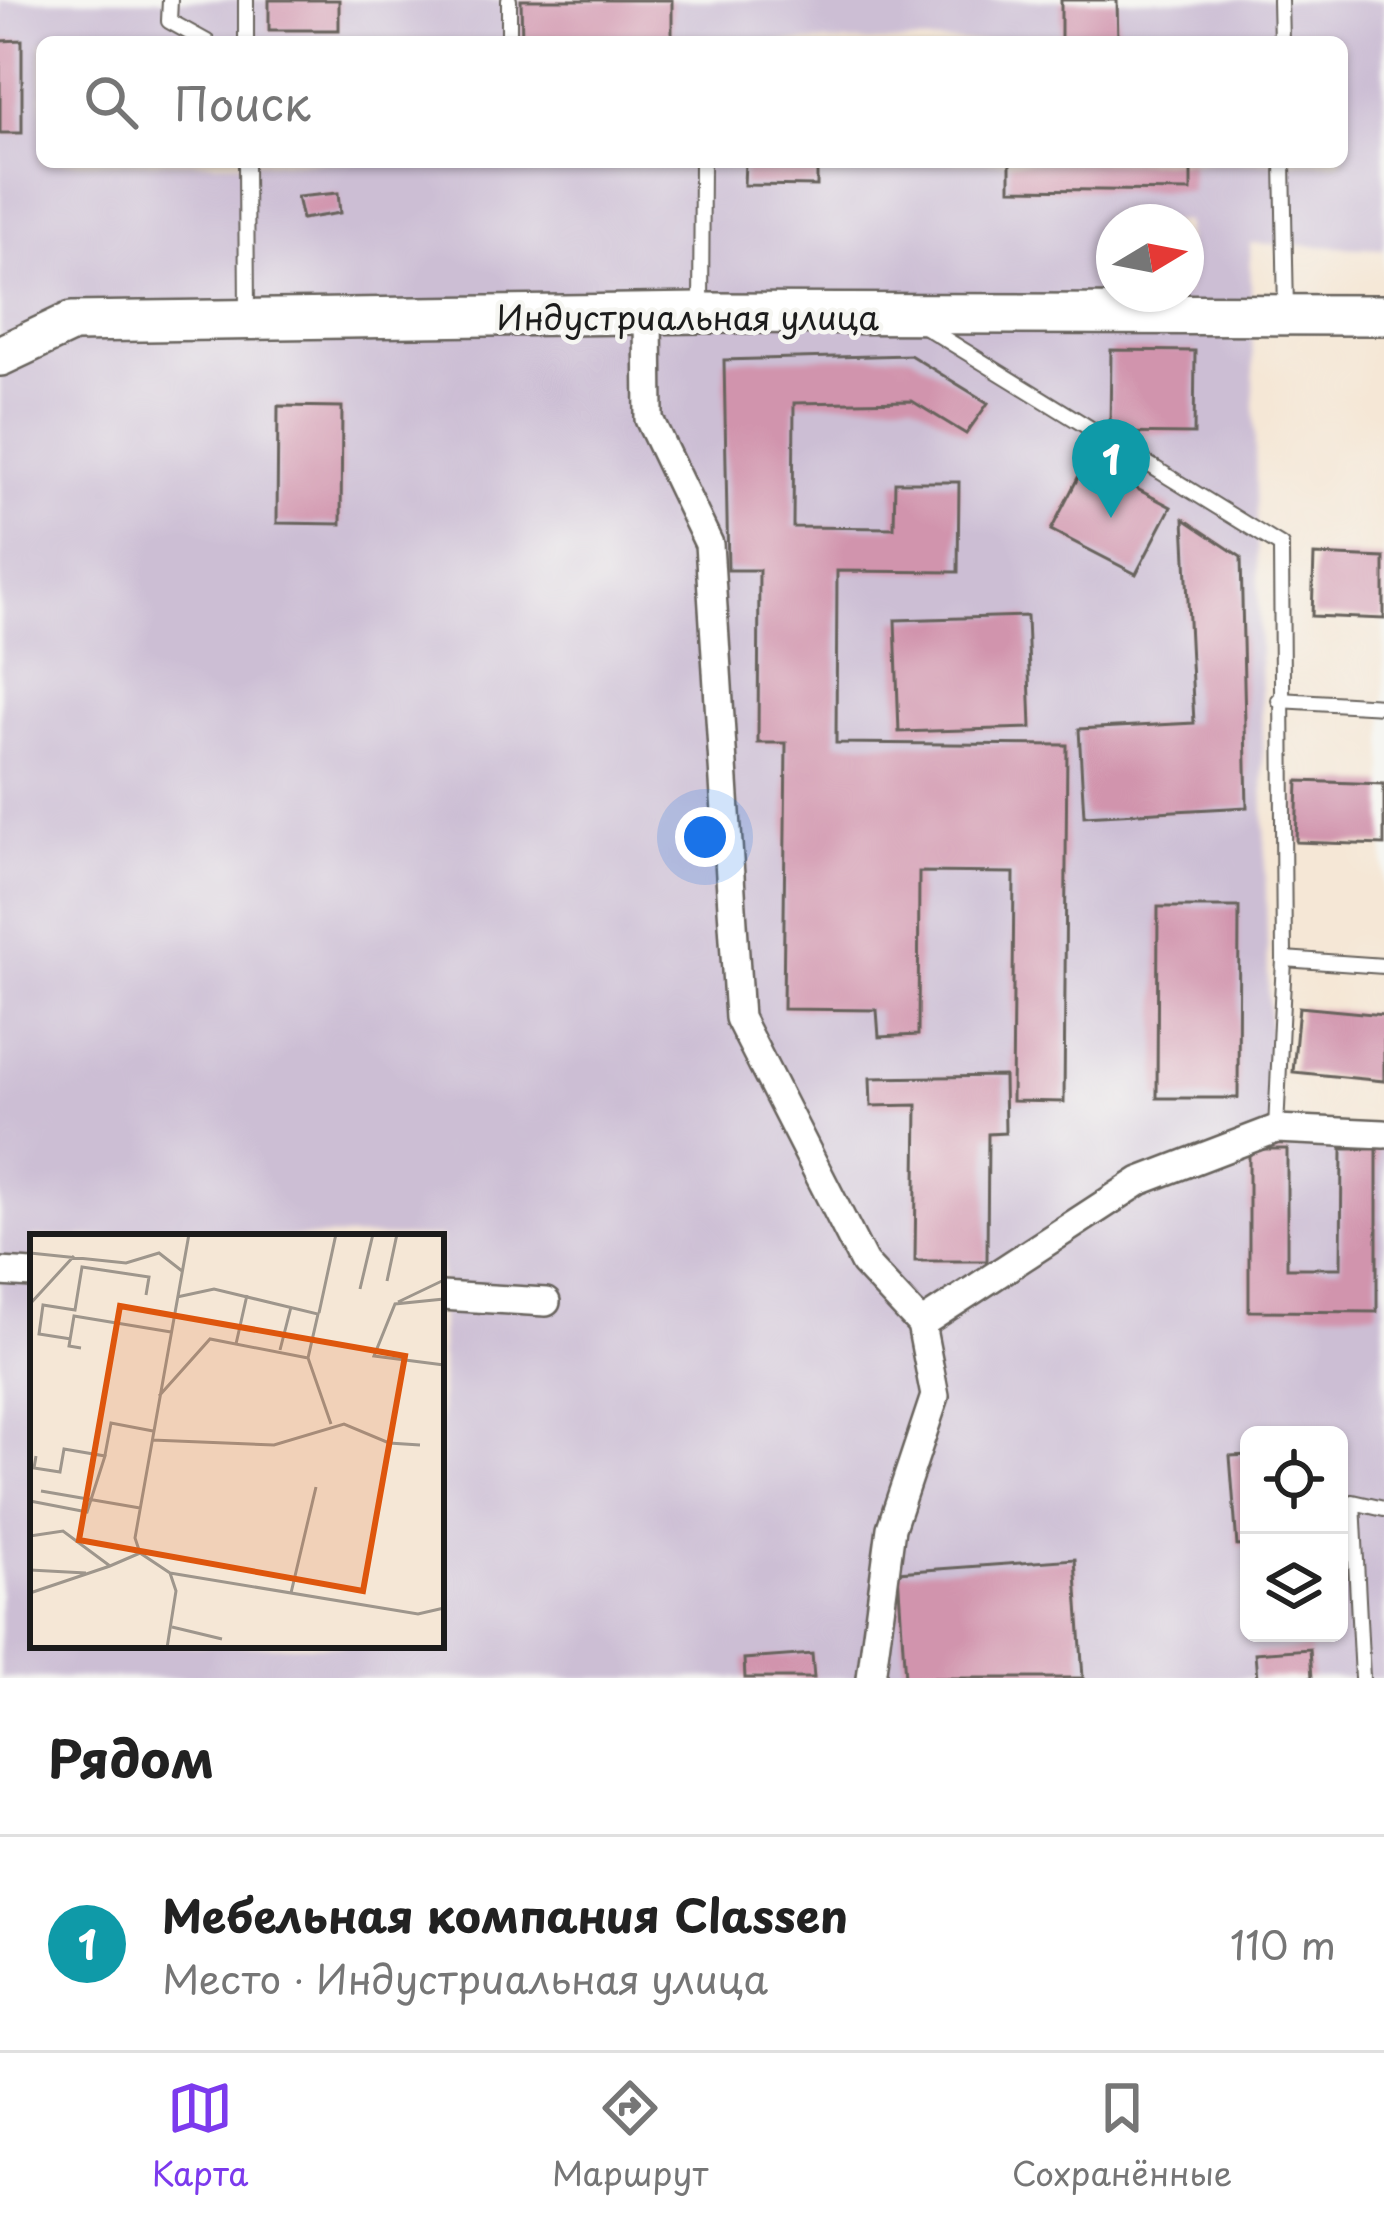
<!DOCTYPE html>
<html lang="ru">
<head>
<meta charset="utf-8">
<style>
	:root { --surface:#fff; --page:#f6f6f6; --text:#222; --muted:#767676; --line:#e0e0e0; --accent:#7c3aed }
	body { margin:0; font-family:"Playpen Sans",sans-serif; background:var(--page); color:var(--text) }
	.controls { position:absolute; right:36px; bottom:36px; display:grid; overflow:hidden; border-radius:18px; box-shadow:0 3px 9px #0004 }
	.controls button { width:108px; height:108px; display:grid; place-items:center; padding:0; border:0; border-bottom:3px solid var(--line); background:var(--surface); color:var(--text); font:60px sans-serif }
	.compass { position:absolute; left:1096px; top:204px; width:108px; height:108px; border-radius:50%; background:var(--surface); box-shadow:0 3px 9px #0004; rotate:80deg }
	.you { position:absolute; left:705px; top:837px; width:42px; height:42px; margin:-30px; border:9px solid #fff; border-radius:50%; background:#1a73e8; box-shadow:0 0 0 18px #1a73e833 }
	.badge { display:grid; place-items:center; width:78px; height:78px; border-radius:50%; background:var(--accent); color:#fff; font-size:39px; font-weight:700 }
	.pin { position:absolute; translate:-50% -99px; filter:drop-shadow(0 3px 6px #0008) }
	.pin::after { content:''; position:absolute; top:63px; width:42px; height:36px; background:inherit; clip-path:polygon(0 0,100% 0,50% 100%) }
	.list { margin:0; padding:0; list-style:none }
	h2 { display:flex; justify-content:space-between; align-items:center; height:156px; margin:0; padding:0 48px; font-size:51px }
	h2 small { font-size:39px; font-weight:400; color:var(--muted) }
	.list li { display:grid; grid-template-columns:78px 1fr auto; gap:36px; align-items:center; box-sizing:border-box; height:216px; padding:0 48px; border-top:3px solid var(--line) }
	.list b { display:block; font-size:45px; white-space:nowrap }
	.list p { margin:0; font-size:39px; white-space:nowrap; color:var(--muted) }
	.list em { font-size:39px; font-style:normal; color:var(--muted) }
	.icon { flex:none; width:66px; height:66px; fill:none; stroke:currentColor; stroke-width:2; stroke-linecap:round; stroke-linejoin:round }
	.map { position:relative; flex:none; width:1384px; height:1678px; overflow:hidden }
	.search { position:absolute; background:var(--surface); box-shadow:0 3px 9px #0004; left:36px; right:36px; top:36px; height:132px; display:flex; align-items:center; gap:30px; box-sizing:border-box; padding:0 42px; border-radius:18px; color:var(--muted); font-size:45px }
	.sheet { height:372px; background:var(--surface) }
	nav { display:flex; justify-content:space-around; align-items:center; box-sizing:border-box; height:168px; border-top:3px solid var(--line); background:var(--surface); font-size:33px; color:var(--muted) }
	nav a { display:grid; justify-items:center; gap:6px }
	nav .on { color:var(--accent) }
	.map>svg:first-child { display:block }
</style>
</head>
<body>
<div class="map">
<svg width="1384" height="1678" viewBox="0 0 1384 1678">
	<rect width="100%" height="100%" fill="#f6f6f2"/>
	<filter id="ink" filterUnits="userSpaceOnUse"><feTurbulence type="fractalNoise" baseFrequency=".00833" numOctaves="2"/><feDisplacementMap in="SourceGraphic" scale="24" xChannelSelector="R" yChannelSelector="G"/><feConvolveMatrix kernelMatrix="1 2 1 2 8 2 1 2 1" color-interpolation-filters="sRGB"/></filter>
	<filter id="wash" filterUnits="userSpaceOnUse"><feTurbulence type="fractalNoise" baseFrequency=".004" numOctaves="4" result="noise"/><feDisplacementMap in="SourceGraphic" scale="48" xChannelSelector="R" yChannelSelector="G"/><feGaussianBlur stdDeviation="2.7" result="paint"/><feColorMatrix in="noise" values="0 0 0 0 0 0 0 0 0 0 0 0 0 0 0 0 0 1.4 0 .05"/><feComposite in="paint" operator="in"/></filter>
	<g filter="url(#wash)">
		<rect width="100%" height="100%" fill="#f5e7d6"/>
		<path fill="#ccbed4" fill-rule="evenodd" d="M0,0H1384V249L1250,243L1272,1136L1384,1141V1678H0ZM42,42H1342V162H42ZM1114,222H1186V294H1114ZM33,1237H441V1645H33ZM1249,1435H1339V1633H1249Z"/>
		<g id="blocks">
			<g fill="#d194ad">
				<rect x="269" y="0" width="70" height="30"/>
				<polygon points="521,0 672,0 672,42 522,42"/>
				<polygon points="1061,0 1117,0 1118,42 1061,42"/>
				<polygon points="22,40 22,133 0,133 0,41"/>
				<polygon points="745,162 817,162 817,186 744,185"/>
				<polygon points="1010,162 1191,162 1191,191 1010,189"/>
				<polygon points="338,193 340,213 302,219 297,197"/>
				<polygon points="1111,350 1195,351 1194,434 1110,433"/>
				<polygon points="910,355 988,403 966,434 912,401 794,403 793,527 894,528 895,482 959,482 958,572 837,571 836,743 1067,745 1064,1102 1012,1101 1014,873 919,872 918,1035 879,1037 877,1010 783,1009 786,743 758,743 759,570 728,570 724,360"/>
				<polygon points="278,406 342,407 341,524 277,523"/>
				<polygon points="1086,462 1171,507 1136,574 1051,530"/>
				<polygon points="1184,519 1241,557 1247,807 1084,816 1079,729 1194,723"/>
				<polygon points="1314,555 1384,558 1384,619 1312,616"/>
				<polygon points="1027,616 1031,728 899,732 895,620"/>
				<polygon points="1298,781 1384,784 1384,845 1296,842"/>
				<polygon points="1158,907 1239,907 1238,1098 1157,1098"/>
				<polygon points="1299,1007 1384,1015 1384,1081 1293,1072"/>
				<polygon points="1004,1076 1005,1133 988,1134 987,1261 915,1261 917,1105 871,1106 870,1078"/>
				<polygon points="1249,1149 1287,1149 1287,1268 1341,1268 1342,1149 1377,1149 1377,1312 1249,1311"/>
				<polygon points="1249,1455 1249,1545 1237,1546 1230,1456"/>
				<polygon points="1075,1559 1083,1678 905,1678 898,1572"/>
				<polygon points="1310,1649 1312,1678 1257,1678 1255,1653"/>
				<polygon points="812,1654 814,1678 745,1678 744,1659"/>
			</g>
		</g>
	</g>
	<g filter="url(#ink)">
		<use href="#blocks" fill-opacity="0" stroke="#68635d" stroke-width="3"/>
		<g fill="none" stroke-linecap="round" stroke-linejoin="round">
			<g stroke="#68635d" stroke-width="18">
				<g id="lane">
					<polyline points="170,0 169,21 207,42"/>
					<polyline points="1280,0 1281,42"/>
					<polyline points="246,42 246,0"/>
					<polyline points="509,42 509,0"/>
					<polyline points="246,162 247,314"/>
					<polyline points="1283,162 1286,310"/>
					<polyline points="701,308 702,162"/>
					<polyline points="924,326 1281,546 1284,959 1276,1129"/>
					<polyline points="1279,700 1384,706"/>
					<polyline points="1284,959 1384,966"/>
					<polyline points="1362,1678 1353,1502 1384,1509"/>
				</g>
			</g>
			<g stroke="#68635d" stroke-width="32">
				<g id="street">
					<polyline points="648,314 649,419 709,544 739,1018 864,1263 921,1324 935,1396 891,1528 871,1678"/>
					<polyline points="0,1272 33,1274"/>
					<polyline points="441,1296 546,1302"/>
					<polyline points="921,1324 1140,1181 1276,1129 1384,1134"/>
				</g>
			</g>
			<g stroke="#68635d" stroke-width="44">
				<polyline id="secondary" points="0,356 72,322 701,313 1384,315"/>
			</g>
			<use href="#lane" stroke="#fff" stroke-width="14"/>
			<use href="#street" stroke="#fff" stroke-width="27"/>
			<use href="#secondary" stroke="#fff" stroke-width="39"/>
		</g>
	</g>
	<g text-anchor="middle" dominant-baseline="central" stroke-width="9" stroke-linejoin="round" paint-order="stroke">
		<g font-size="33" fill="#1c1c1c" stroke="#f6f6f2">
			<text x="688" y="316">Индустриальная улица</text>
		</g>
	</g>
	<g transform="translate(30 1234)">
		<rect width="414" height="414" fill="#f5e7d6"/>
		<path fill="none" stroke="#9e968c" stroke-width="3" d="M0,19L96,29L129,19L152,37M357,47L367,0M330,55L343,0M147,63L184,55L288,80L278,124L301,190M414,65L365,70L344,122L414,131M368,68L414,46M0,70L44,22M289,79L306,0M41,105L9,100L13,71L45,76L52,33L119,43L116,61M206,110L217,61M51,114L39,112L44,82L141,98M250,116L261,73M129,162L180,105L278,124M122,206L244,211L314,190L359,209L390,211M75,221L81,189L123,197M11,257L110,274M0,267L57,278L75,222L34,215L30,238L4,234L6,222M0,302L33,297L80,332L110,319M0,336L56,339M140,339L388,380L414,374M0,359L80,332M261,359L286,253M142,393L192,405M137,414L146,357L140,339L110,319L105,304L159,0"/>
		<path fill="#de560d" fill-opacity="0.15" stroke="#de560d" stroke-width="6" d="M90,72L375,122L333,357L49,306Z"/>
		<rect width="414" height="414" fill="none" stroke="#1c1c1c" stroke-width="6"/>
	</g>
</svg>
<div class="controls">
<button><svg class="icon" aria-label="locate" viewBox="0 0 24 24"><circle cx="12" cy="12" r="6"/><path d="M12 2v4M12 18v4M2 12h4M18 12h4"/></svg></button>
<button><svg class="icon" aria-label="layers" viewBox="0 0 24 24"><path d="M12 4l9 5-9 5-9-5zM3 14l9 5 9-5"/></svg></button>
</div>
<svg class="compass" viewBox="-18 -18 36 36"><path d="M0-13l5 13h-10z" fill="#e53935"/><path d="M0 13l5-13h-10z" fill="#767676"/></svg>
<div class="you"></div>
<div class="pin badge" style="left:1111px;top:518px;background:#0f9aa8">1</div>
<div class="search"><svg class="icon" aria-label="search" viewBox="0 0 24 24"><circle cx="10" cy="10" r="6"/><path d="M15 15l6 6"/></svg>Поиск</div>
</div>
<section class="sheet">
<h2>Рядом<small></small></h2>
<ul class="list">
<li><span class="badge" style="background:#0f9aa8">1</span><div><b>Мебельная компания Сlassen</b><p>Место · Индустриальная улица</p></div><em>110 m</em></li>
</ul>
</section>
<nav>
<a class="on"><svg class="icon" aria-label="map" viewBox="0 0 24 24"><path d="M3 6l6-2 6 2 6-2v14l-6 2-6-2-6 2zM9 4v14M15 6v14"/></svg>Карта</a>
<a><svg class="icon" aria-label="directions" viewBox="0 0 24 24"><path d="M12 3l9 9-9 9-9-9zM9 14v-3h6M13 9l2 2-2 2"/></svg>Маршрут</a>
<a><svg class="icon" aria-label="saved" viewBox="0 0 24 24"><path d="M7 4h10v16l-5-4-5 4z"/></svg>Сохранённые</a>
</nav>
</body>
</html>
